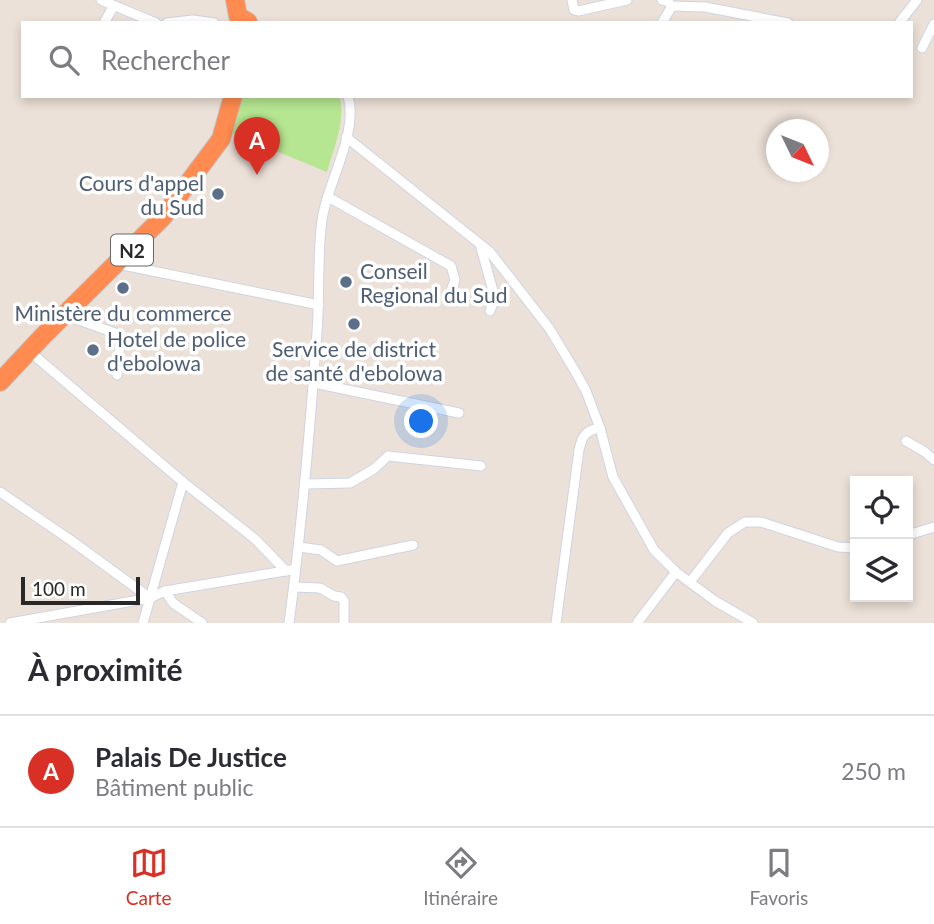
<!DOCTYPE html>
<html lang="fr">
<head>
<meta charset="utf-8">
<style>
	:root { --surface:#fff; --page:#f7f7f7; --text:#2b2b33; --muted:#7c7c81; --line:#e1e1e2; --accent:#d93025 }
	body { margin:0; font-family:Lato,sans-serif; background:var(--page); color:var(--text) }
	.controls { position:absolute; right:21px; bottom:21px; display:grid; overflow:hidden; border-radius:0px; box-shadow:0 4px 10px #0003 }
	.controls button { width:63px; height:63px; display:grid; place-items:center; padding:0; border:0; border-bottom:2px solid var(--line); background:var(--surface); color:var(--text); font:35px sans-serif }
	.compass { position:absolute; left:766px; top:119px; width:63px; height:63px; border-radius:50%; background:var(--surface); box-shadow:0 4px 10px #0003; rotate:133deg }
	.scale { position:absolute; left:21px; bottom:18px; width:119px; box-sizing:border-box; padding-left:7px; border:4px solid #282828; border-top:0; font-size:19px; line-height:24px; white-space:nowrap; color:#282828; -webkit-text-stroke:5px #fff; paint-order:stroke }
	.you { position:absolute; left:422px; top:422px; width:24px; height:24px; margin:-18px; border:5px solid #fff; border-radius:50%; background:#1a73e8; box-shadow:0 0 0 10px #1a73e833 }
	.badge { display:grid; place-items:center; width:46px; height:46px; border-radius:50%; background:var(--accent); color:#fff; font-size:23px; font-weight:700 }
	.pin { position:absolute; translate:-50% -58px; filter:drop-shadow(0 2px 4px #0008) }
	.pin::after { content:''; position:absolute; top:37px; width:24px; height:21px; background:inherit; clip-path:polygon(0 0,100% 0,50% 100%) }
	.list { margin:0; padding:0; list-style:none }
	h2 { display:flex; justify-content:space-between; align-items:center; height:91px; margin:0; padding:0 28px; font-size:30px }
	h2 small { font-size:23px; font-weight:400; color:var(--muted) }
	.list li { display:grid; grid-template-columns:46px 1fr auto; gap:21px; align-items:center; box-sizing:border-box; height:112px; padding:0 28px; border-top:2px solid var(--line) }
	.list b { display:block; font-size:26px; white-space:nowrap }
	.list p { margin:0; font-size:23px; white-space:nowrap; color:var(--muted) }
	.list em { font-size:23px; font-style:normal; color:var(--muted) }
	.icon { flex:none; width:38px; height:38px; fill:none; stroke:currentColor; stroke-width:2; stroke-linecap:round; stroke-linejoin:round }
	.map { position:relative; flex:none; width:934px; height:623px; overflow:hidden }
	.search { position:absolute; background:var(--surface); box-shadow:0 4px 10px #0003; left:21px; right:21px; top:21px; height:77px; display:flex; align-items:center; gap:18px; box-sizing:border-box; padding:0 24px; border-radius:0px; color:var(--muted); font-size:26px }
	.sheet { height:203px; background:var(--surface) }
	nav { display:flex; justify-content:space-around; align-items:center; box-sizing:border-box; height:98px; border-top:2px solid var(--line); background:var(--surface); font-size:19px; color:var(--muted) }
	nav a { display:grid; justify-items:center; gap:4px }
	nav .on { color:var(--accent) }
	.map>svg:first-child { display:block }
</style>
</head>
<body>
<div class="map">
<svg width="934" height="623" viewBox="0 0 934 623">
	<rect width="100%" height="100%" fill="#ece1d8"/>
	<path fill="#b6e691" d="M240,96H339C347,118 333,151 327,172L232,133Z"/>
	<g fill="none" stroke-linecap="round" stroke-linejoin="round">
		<g stroke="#ced4e2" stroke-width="11">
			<g id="street">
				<polyline points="101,0 156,23"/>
				<polyline points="572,0 574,10 578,11 627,0"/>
				<polyline points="662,0 667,1 672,6 705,7 788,23"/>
				<polyline points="104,23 113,7"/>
				<polyline points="167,23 193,20 214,23"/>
				<polyline points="662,23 672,6"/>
				<polyline points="899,23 917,0"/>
				<polyline points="922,48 934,24"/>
				<polyline points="346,137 490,252 549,328 575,371 586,391 600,428 613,477 654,550 676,572 715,601 753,623"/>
				<polyline points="328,197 451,266 455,280 449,296"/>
				<polyline points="481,248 495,298 490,311"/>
				<polyline points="118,264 319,305"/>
				<polyline points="65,315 115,333 120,344 117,375"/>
				<polyline points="29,351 183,482 255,539 286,571"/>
				<polyline points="314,383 459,413"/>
				<polyline points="906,441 925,452 934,460"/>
				<polyline points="306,484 350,483 374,469 388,456 481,466"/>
				<polyline points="0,492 69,539 150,598"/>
				<polyline points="908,535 934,527"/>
				<polyline points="299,547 321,550 337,561 413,545"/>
				<polyline points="690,582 728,533 745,522 761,522 838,547 855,548"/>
				<polyline points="294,587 320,588 334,596 341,597 344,601 344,623"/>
				<polyline points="165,591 173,603 202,623"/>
				<polyline points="10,623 150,598 165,591 291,570"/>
				<polyline points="143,623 183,482"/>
				<path d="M289,623C302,526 310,429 317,332C320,295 317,256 322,220C327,183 359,133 348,96"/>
				<path d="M556,623L579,450C582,437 585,430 600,428"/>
				<polyline points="637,623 676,572"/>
			</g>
		</g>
		<g stroke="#c3c3c3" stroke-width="20">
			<g id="highway">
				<polyline points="235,0 238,16 248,22"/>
				<polyline points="0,382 42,337 163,217 221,139 233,96"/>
			</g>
		</g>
		<use href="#street" stroke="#fff" stroke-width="9"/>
		<use href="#highway" stroke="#ff8b50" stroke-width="18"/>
	</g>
	<g fill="#5c6f8a" stroke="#fff" stroke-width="2.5">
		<circle cx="218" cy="194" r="7"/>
		<circle cx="346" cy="282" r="7"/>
		<circle cx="123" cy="288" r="7"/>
		<circle cx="354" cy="324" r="7"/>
		<circle cx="93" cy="350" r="7"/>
	</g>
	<g text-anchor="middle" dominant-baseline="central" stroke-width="7" stroke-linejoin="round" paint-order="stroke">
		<rect fill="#fff" stroke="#686868" stroke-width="2" x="111" y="234.5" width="42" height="31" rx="5"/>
		<g font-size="19" font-weight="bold" fill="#282828">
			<text x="132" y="250">N2</text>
		</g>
		<g font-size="21" fill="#4e5e75" stroke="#fff" text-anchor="start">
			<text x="204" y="182" text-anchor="end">Cours d'appel<tspan x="204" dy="24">du Sud</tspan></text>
			<text x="360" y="270">Conseil<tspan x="360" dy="24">Regional du Sud</tspan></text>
			<text x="123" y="312" text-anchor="middle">Ministère du commerce</text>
			<text x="107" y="338">Hotel de police<tspan x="107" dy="24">d'ebolowa</tspan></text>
			<text x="354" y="348" text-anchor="middle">Service de district<tspan x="354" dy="24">de santé d'ebolowa</tspan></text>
		</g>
	</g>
</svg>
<div class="controls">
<button><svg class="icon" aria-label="locate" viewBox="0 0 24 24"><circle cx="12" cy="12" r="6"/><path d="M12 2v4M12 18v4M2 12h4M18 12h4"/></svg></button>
<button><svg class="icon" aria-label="layers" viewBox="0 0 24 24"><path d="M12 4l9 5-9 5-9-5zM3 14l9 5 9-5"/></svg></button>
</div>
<svg class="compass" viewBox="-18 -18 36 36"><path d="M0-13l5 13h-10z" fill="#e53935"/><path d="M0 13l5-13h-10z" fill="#7c7c81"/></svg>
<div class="scale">100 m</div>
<div class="you"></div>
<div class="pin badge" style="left:257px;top:175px">A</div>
<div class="search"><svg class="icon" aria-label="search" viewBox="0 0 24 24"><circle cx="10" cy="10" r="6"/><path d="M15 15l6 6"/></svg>Rechercher</div>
</div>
<section class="sheet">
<h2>À proximité<small></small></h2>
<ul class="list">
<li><span class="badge">A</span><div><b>Palais De Justice</b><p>Bâtiment public</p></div><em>250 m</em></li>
</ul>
</section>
<nav>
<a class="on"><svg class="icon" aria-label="map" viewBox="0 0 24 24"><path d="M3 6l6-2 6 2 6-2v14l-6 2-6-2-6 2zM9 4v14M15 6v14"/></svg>Carte</a>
<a><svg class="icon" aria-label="directions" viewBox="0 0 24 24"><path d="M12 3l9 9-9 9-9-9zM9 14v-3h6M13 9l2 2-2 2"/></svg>Itinéraire</a>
<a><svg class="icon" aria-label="saved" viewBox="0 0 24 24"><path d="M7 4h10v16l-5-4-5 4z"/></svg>Favoris</a>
</nav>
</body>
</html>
